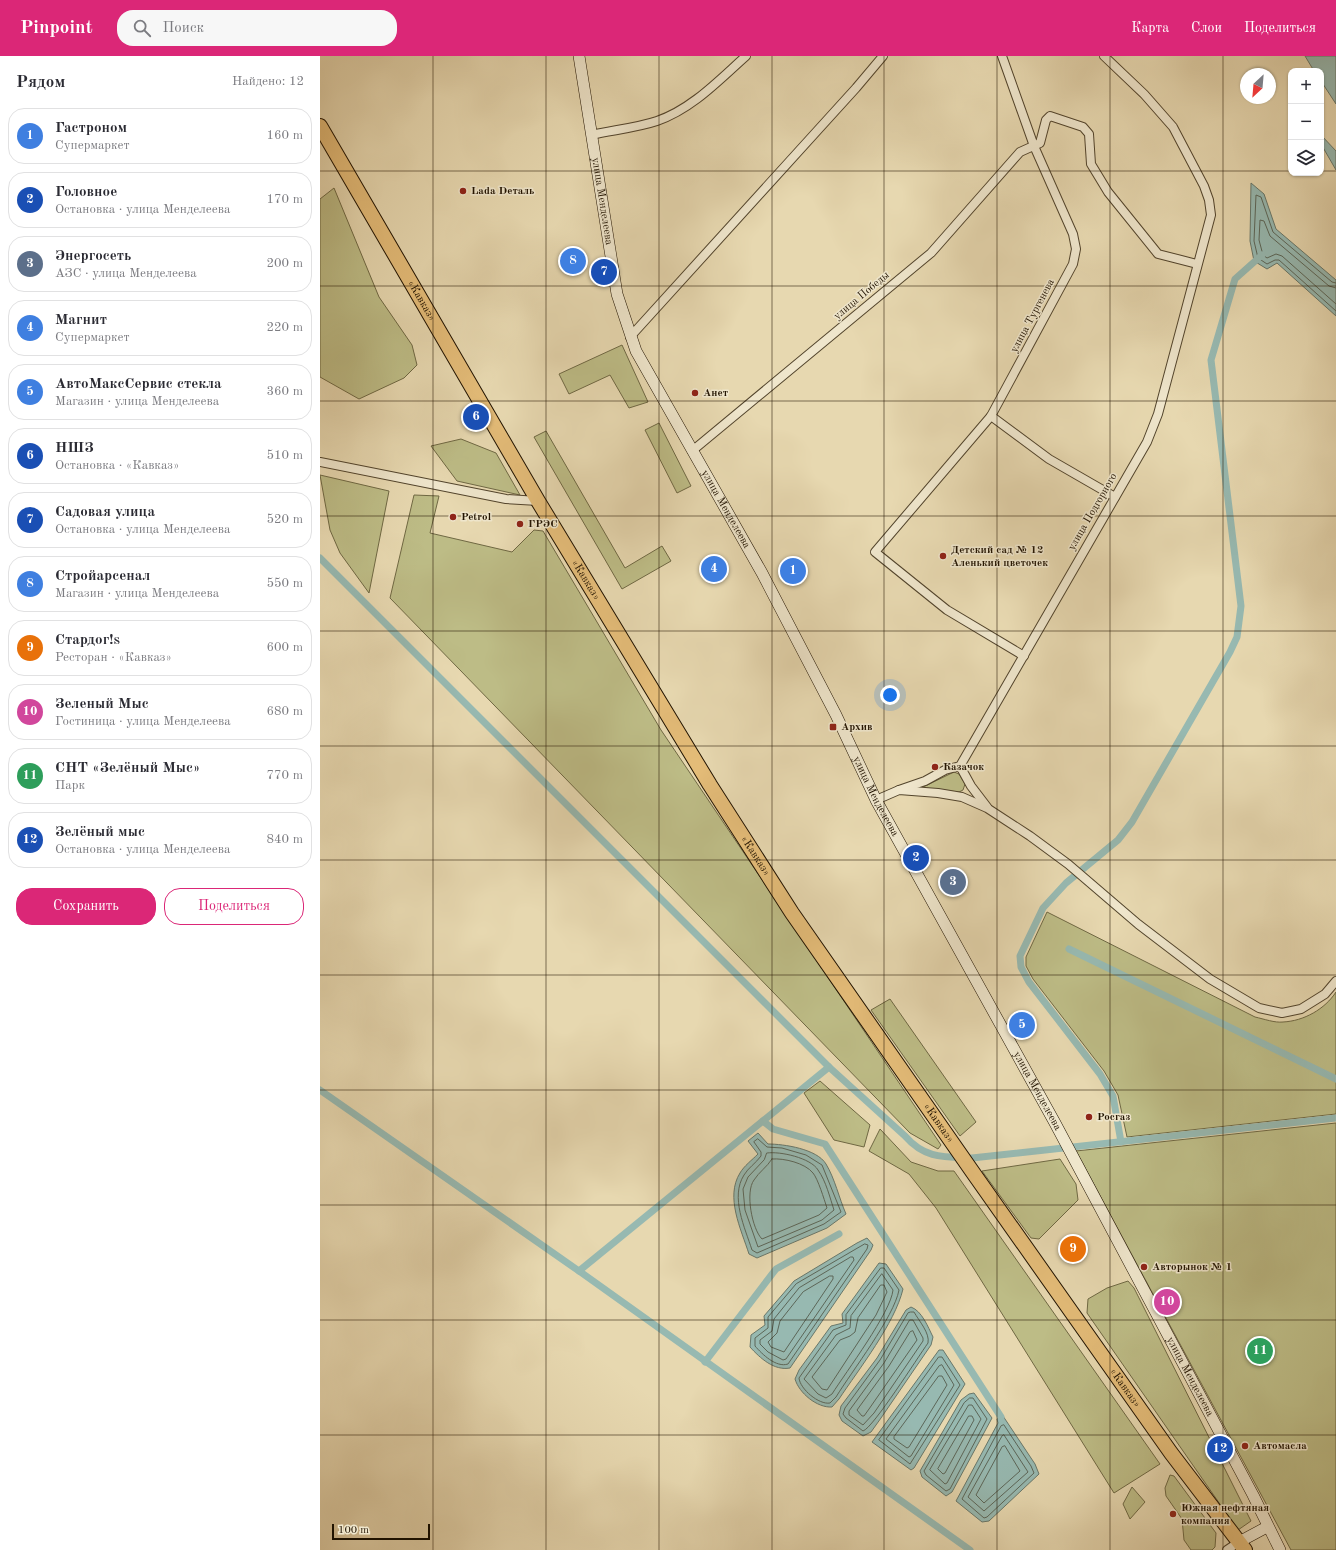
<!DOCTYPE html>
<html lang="ru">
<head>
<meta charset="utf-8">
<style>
	:root { --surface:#fff; --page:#f7f7f7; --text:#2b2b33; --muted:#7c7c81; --line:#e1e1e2; --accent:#db2777 }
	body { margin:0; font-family:"Old Standard TT",serif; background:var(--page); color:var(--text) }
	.controls { position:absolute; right:12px; top:12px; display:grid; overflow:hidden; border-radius:8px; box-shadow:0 1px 3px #0004 }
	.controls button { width:36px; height:36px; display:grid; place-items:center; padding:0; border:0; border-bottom:1px solid var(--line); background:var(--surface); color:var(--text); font:20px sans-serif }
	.compass { position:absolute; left:920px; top:12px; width:36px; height:36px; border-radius:50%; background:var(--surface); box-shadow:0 1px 3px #0004; rotate:206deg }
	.scale { position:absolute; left:12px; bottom:10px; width:98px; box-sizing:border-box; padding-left:4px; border:2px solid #211300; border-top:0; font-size:11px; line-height:14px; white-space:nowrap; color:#211300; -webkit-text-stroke:3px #efe6cc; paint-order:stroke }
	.you { position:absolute; left:570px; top:639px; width:14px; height:14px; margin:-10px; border:3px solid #fff; border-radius:50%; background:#1a73e8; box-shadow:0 0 0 6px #1a73e833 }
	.badge { display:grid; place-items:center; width:26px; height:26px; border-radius:50%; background:var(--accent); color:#fff; font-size:13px; font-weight:700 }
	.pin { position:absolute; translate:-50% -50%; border:2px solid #fff; box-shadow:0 1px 4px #0006 }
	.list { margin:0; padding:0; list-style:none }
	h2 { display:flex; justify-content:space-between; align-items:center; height:52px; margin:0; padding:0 16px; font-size:17px }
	h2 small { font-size:13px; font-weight:400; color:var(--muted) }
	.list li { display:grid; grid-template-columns:26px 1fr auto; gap:12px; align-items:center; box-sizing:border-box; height:56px; margin:0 8px 8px; padding:0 8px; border:1px solid var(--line); border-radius:16px }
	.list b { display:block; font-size:15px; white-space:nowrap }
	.list p { margin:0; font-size:13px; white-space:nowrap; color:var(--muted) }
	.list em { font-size:13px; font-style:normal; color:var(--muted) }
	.actions { display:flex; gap:8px; padding:12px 16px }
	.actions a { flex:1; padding:9px 0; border:1px solid var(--accent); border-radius:16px; text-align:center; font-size:14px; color:var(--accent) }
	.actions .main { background:var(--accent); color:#fff }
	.icon { flex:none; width:22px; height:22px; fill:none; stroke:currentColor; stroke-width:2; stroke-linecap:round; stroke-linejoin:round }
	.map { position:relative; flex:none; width:1016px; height:1494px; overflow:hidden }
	header { display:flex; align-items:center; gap:24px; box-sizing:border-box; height:56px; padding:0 20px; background:var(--accent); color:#fff }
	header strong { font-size:19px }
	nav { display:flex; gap:22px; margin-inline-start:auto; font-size:14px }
	.search { width:280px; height:36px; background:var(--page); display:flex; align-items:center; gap:10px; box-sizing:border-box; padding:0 14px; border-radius:16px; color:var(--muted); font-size:15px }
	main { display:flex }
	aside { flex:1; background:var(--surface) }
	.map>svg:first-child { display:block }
</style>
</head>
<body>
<header>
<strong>Pinpoint</strong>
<div class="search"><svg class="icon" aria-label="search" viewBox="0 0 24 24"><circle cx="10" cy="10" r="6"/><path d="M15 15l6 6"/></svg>Поиск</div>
<nav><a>Карта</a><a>Слои</a><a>Поделиться</a></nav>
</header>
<main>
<aside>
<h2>Рядом<small>Найдено: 12</small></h2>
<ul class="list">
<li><span class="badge" style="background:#3f7fe0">1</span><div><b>Гастроном</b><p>Супермаркет</p></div><em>160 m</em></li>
<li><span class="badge" style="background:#1a4fb4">2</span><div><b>Головное</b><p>Остановка · улица Менделеева</p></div><em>170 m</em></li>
<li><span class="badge" style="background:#5c6f8a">3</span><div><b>Энергосеть</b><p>АЗС · улица Менделеева</p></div><em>200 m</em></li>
<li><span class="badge" style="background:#3f7fe0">4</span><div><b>Магнит</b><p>Супермаркет</p></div><em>220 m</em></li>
<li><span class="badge" style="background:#3f7fe0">5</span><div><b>АвтоМаксСервис стекла</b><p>Магазин · улица Менделеева</p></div><em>360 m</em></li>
<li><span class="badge" style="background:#1a4fb4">6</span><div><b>НШЗ</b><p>Остановка · «Кавказ»</p></div><em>510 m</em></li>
<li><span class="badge" style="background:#1a4fb4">7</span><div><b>Садовая улица</b><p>Остановка · улица Менделеева</p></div><em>520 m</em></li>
<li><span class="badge" style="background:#3f7fe0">8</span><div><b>Стройарсенал</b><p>Магазин · улица Менделеева</p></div><em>550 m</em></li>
<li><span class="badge" style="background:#e8710a">9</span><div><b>Стардог!s</b><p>Ресторан · «Кавказ»</p></div><em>600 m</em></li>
<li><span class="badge" style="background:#d1479c">10</span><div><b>Зеленый Мыс</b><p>Гостиница · улица Менделеева</p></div><em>680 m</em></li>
<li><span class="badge" style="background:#2e9e5b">11</span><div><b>СНТ «Зелёный Мыс»</b><p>Парк</p></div><em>770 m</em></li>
<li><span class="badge" style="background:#1a4fb4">12</span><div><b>Зелёный мыс</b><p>Остановка · улица Менделеева</p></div><em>840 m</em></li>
</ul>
<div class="actions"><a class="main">Сохранить</a><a>Поделиться</a></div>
</aside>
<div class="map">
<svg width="1016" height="1494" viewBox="0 0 1016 1494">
	<rect width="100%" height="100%" fill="#e7d8b0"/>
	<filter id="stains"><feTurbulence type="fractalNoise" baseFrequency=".005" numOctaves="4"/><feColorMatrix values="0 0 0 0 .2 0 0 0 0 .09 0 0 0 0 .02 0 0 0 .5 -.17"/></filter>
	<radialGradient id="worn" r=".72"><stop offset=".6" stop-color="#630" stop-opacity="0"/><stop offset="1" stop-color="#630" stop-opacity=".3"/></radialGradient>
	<g fill="#bdbc86" stroke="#6f6843">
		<polygon points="14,132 59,241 92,289 97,309 84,322 39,343 0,321 0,143"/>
		<polygon points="302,289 328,346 309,352 290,319 249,338 239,318"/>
		<polygon points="339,367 371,430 357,437 325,374"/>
		<polygon points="226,375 305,512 342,490 351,505 302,533 214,381"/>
		<polygon points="141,383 176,397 200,439 137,425 111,390"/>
		<polygon points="0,419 69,435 49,537 20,497 10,474"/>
		<polygon points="94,439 119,440 110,477 192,496 214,474 223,475 341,674 621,1089 618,1093 590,1077 70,542"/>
		<polygon points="634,716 639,718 645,728 643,734 639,736 601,732"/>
		<path d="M727,856L935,961C944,963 955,967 963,966C984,965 1005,953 1016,936V1058L807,1081L798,1039L784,1015L713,923L706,910V901Z"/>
		<polygon points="570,943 656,1066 640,1080 551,954"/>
		<polygon points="500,1025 550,1069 544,1091 514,1084 484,1037"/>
		<polygon points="1016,1067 1016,1494 971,1494 756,1095"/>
		<polygon points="560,1073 591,1106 618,1115 634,1115 840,1408 794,1437 616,1152 589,1118 549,1095"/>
		<polygon points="740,1103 756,1128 758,1144 719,1183 711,1182 662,1115"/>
		<polygon points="808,1225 814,1232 931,1465 918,1474 767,1257 768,1243 787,1232"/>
		<polygon points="850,1419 854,1420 896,1477 895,1491 892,1494 871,1494 864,1484 862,1463 846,1440 845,1432"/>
		<polygon points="812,1431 825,1446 810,1463 803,1448"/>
	</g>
	<g fill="#97b9b1" stroke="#68776a">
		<polygon points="985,0 1016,0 1016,48 1001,25 1001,15 994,15"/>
		<polygon points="1001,79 1016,95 1016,114 1001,88"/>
		<polygon points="931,127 944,138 956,173 1016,224 1016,260 957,207 947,213 934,205 930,185"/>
		<path d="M438,1077L448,1088C464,1088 497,1093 506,1108C515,1123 519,1142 526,1158L507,1172L437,1202L429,1198C421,1173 405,1141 420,1117C424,1110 432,1104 438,1098L428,1085Z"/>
		<path d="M547,1182L553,1189L551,1194L470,1312C454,1315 440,1302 430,1291L431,1279L445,1269L444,1260L474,1225L537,1187Z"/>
		<path d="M559,1207L566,1208L583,1233C575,1267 539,1313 519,1343L512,1351C497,1352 479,1337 475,1323L479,1314L511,1270L523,1267L522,1258Z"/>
		<path d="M591,1251C602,1255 608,1271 613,1281L611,1289L561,1362L551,1376L543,1380L522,1365L519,1359L521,1350L557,1302L586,1254Z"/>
		<polygon points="619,1294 623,1294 645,1328 594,1412 591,1414 552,1386"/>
		<polygon points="654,1337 672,1362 632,1436 626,1440 602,1421 600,1415 641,1344 649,1338"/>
		<polygon points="683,1360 715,1408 719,1418 669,1465 662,1466 636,1445 678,1367 677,1363"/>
	</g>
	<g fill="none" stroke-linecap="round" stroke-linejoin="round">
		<g stroke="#5c6658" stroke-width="1">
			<polyline points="1016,227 1012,226 953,176 941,141 936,139 934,185 938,202 947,208 955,204 959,204 1016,255"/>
			<polyline points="1016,232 1009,230 950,180 944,165 940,164 939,184 943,199 947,202 956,198 962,200 1016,248"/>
			<path d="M438,1083L447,1091L462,1092L486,1099L502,1109L521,1156L504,1168L437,1197L432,1194C425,1172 410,1141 424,1119C428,1112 436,1107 441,1100V1096L434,1086Z"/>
			<path d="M447,1097C460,1095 491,1102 498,1114C506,1125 510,1142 514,1154L502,1164L438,1191L425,1154L423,1133L428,1121L444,1104Z"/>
			<path d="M452,1103C464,1102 485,1107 493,1117C498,1123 504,1143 507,1152L499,1159L442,1183C432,1173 425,1136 434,1124C439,1116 447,1111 452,1103Z"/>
			<path d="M545,1188L548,1189L547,1193L468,1308C456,1312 442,1298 435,1290V1282L448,1272V1261L476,1228Z"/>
			<polygon points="531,1201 533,1201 534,1204 466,1303 463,1304 448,1296 440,1288 440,1284 452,1275 454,1263 479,1232"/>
			<path d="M561,1212H564L579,1234C574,1261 532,1315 516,1341L510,1347C499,1349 480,1333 479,1322L513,1274L526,1269V1259Z"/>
			<path d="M562,1218L573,1234C571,1256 526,1316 512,1338L506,1342L498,1338L484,1323L516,1279L530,1272L531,1260Z"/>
			<polygon points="510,1220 513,1220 513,1223 464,1296 451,1291 448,1286 457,1277 460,1265 483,1236"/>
			<polygon points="561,1229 564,1229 567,1236 556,1259 507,1334 502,1333 492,1321 520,1284 530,1280 535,1276 538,1262"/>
			<path d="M591,1256H594C599,1265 610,1277 608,1287C598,1301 553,1372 543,1375L526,1362L523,1358L525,1352L560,1304L588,1257Z"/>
			<polygon points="590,1264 593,1264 603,1282 603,1285 554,1357 543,1369 529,1359 529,1355 564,1307"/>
			<polygon points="593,1275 597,1284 549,1353 544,1360 542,1360 537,1354 569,1310 590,1276"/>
			<polygon points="619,1301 622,1301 640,1329 590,1408 559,1384"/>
			<polygon points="622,1309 634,1329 591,1400 589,1401 566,1383 619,1310"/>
			<polygon points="619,1320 622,1320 627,1329 589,1391 587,1392 574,1383 574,1381"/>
			<polygon points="650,1342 653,1342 667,1363 630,1433 626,1435 606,1419 604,1415 644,1347"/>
			<polygon points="649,1349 652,1349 661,1363 627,1427 625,1428 610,1414"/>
			<polygon points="649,1360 652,1360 654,1364 625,1417 623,1418 618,1413"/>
			<polygon points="684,1369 711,1410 714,1417 667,1461 664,1462 642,1443 681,1370"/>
			<polygon points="684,1379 708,1416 664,1455 648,1441 682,1380"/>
			<polygon points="685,1390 700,1415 664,1447 656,1439 682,1391"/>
		</g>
		<g stroke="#97b9b1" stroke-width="7">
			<path d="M0,502L509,1011L585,1080C605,1103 624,1101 652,1102L1016,1062"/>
			<polyline points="749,893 1016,1023"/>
			<polyline points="0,1034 259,1215 650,1494"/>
			<polyline points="443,1065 453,1073 505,1088 681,1361"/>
			<polyline points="801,1086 793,1040 780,1018 709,926 701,911 700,900 723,852 746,827 798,784 812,766 910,596 917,581 921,550 891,304 915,223 942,199"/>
			<polyline points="259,1215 509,1011"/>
			<polyline points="385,1306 456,1213 519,1178"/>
		</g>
		<g stroke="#52442c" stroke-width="10">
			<g id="street">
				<polyline points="682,0 714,90 753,178 756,193 753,208 671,360 555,496 627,554 704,600"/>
				<path d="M271,79C293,74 316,72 337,65C372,53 399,24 426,0"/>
				<polyline points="310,281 536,32 563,0"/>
				<polyline points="671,360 729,403 795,441"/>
				<polyline points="372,395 611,197 700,96 720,87 726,64 730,60 763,71 769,78 771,108 788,136 838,198 877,208"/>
				<polyline points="0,406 186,443 218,445"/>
				<polyline points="640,710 651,730 667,751"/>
				<polyline points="579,734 605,725 625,714 640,710 827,386 838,358 891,159 889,144 884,130 853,71 824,38 784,0"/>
				<polyline points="556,744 579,734 618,737 642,741 667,752 710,780 748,808 818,868 890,923 939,952 962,957 981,953 1005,938 1016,925"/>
				<polyline points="907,1494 919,1486"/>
			</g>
		</g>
		<g stroke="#211300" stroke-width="12">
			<g id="secondary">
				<path id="s1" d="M259,0L297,238L316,295L442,517L516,659L556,744L735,1067L933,1439L960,1494"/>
				<polyline points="919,1486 947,1471"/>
			</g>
		</g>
		<g stroke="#211300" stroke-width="16">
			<g id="highway">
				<path id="s2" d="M0,70L218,445L390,729L472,857L654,1118L851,1397L925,1494"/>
			</g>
		</g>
		<use href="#street" stroke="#efe6cc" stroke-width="8"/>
		<use href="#secondary" stroke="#efe6cc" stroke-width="11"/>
		<use href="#highway" stroke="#e4bc78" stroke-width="14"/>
	</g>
	<path fill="none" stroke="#211300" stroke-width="1" stroke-opacity="0.55" d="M113,0V1494M226,0V1494M339,0V1494M452,0V1494M564,0V1494M677,0V1494M790,0V1494M903,0V1494M0,115H971M1001,115H1016M0,230H1016M0,345H1016M0,460H1016M0,575H1016M0,690H1016M0,804H1016M0,919H1016M0,1034H1016M0,1149H1016M0,1264H1016M0,1379H1016"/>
	<g fill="#8f2418" stroke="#efe6cc" stroke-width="1.5">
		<circle cx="143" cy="135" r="4"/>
		<circle cx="375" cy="337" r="4"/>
		<circle cx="133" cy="461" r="4"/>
		<circle cx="200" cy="468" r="4"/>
		<circle cx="623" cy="500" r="4"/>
		<rect x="509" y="667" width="8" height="8" rx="2"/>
		<circle cx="615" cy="711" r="4"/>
		<circle cx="769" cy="1061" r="4"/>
		<circle cx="824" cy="1211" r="4"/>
		<circle cx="925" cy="1390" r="4"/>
		<circle cx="853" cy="1458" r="4"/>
	</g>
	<g text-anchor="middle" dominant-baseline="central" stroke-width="3" stroke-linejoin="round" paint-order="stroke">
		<g font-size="11" font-weight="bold" fill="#211300" stroke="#efe6cc" text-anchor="start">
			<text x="151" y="135">Lada Dеталь</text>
			<text x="383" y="337">Анет</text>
			<text x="141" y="461">Petrol</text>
			<text x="208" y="468">ГРЭС</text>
			<text x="631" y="494">Детский сад № 12<tspan x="631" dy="13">Аленький цветочек</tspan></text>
			<text x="521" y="671">Архив</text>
			<text x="623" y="711">Казачок</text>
			<text x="777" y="1061">Росгаз</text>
			<text x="832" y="1211">Авторынок № 1</text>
			<text x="933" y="1390">Автомасла</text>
			<text x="861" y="1452">Южная нефтяная<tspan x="861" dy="13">компания</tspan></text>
		</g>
		<g font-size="11" fill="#211300" stroke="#efe6cc">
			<text stroke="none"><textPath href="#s1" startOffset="147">улица Менделеева</textPath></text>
			<text transform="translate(542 240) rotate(-40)">улица Победы</text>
			<text stroke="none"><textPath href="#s2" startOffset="202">«Кавказ»</textPath></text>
			<text transform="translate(713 260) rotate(-62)">улица Тургенева</text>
			<text stroke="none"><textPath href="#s1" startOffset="483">улица Менделеева</textPath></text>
			<text transform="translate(773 456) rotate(-60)">улица Подгорного</text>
			<text stroke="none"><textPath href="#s2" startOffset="526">«Кавказ»</textPath></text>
			<text stroke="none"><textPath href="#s1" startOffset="807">улица Менделеева</textPath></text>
			<text stroke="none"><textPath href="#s2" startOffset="850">«Кавказ»</textPath></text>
			<text stroke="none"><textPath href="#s1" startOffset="1143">улица Менделеева</textPath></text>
			<text stroke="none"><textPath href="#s2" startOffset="1174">«Кавказ»</textPath></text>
			<text stroke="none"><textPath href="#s1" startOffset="1467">улица Менделеева</textPath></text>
			<text stroke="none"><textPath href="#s2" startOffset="1498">«Кавказ»</textPath></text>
		</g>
	</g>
	<rect width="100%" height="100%" filter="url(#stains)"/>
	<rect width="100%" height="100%" fill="url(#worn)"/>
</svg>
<div class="controls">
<button>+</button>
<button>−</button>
<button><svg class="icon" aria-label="layers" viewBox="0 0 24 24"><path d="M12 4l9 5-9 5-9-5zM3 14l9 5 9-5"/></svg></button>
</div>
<svg class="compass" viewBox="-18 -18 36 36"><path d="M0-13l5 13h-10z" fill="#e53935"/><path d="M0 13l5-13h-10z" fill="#7c7c81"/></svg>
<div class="scale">100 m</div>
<div class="you"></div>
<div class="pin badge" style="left:473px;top:515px;background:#3f7fe0">1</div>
<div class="pin badge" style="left:596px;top:802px;background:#1a4fb4">2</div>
<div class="pin badge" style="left:633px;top:826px;background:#5c6f8a">3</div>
<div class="pin badge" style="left:394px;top:513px;background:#3f7fe0">4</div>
<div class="pin badge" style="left:702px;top:969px;background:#3f7fe0">5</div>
<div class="pin badge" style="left:156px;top:361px;background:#1a4fb4">6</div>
<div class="pin badge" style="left:284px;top:216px;background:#1a4fb4">7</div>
<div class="pin badge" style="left:253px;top:205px;background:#3f7fe0">8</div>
<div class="pin badge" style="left:753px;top:1193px;background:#e8710a">9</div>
<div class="pin badge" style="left:847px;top:1246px;background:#d1479c">10</div>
<div class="pin badge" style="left:940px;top:1295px;background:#2e9e5b">11</div>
<div class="pin badge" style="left:900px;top:1393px;background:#1a4fb4">12</div>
</div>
</main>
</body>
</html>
